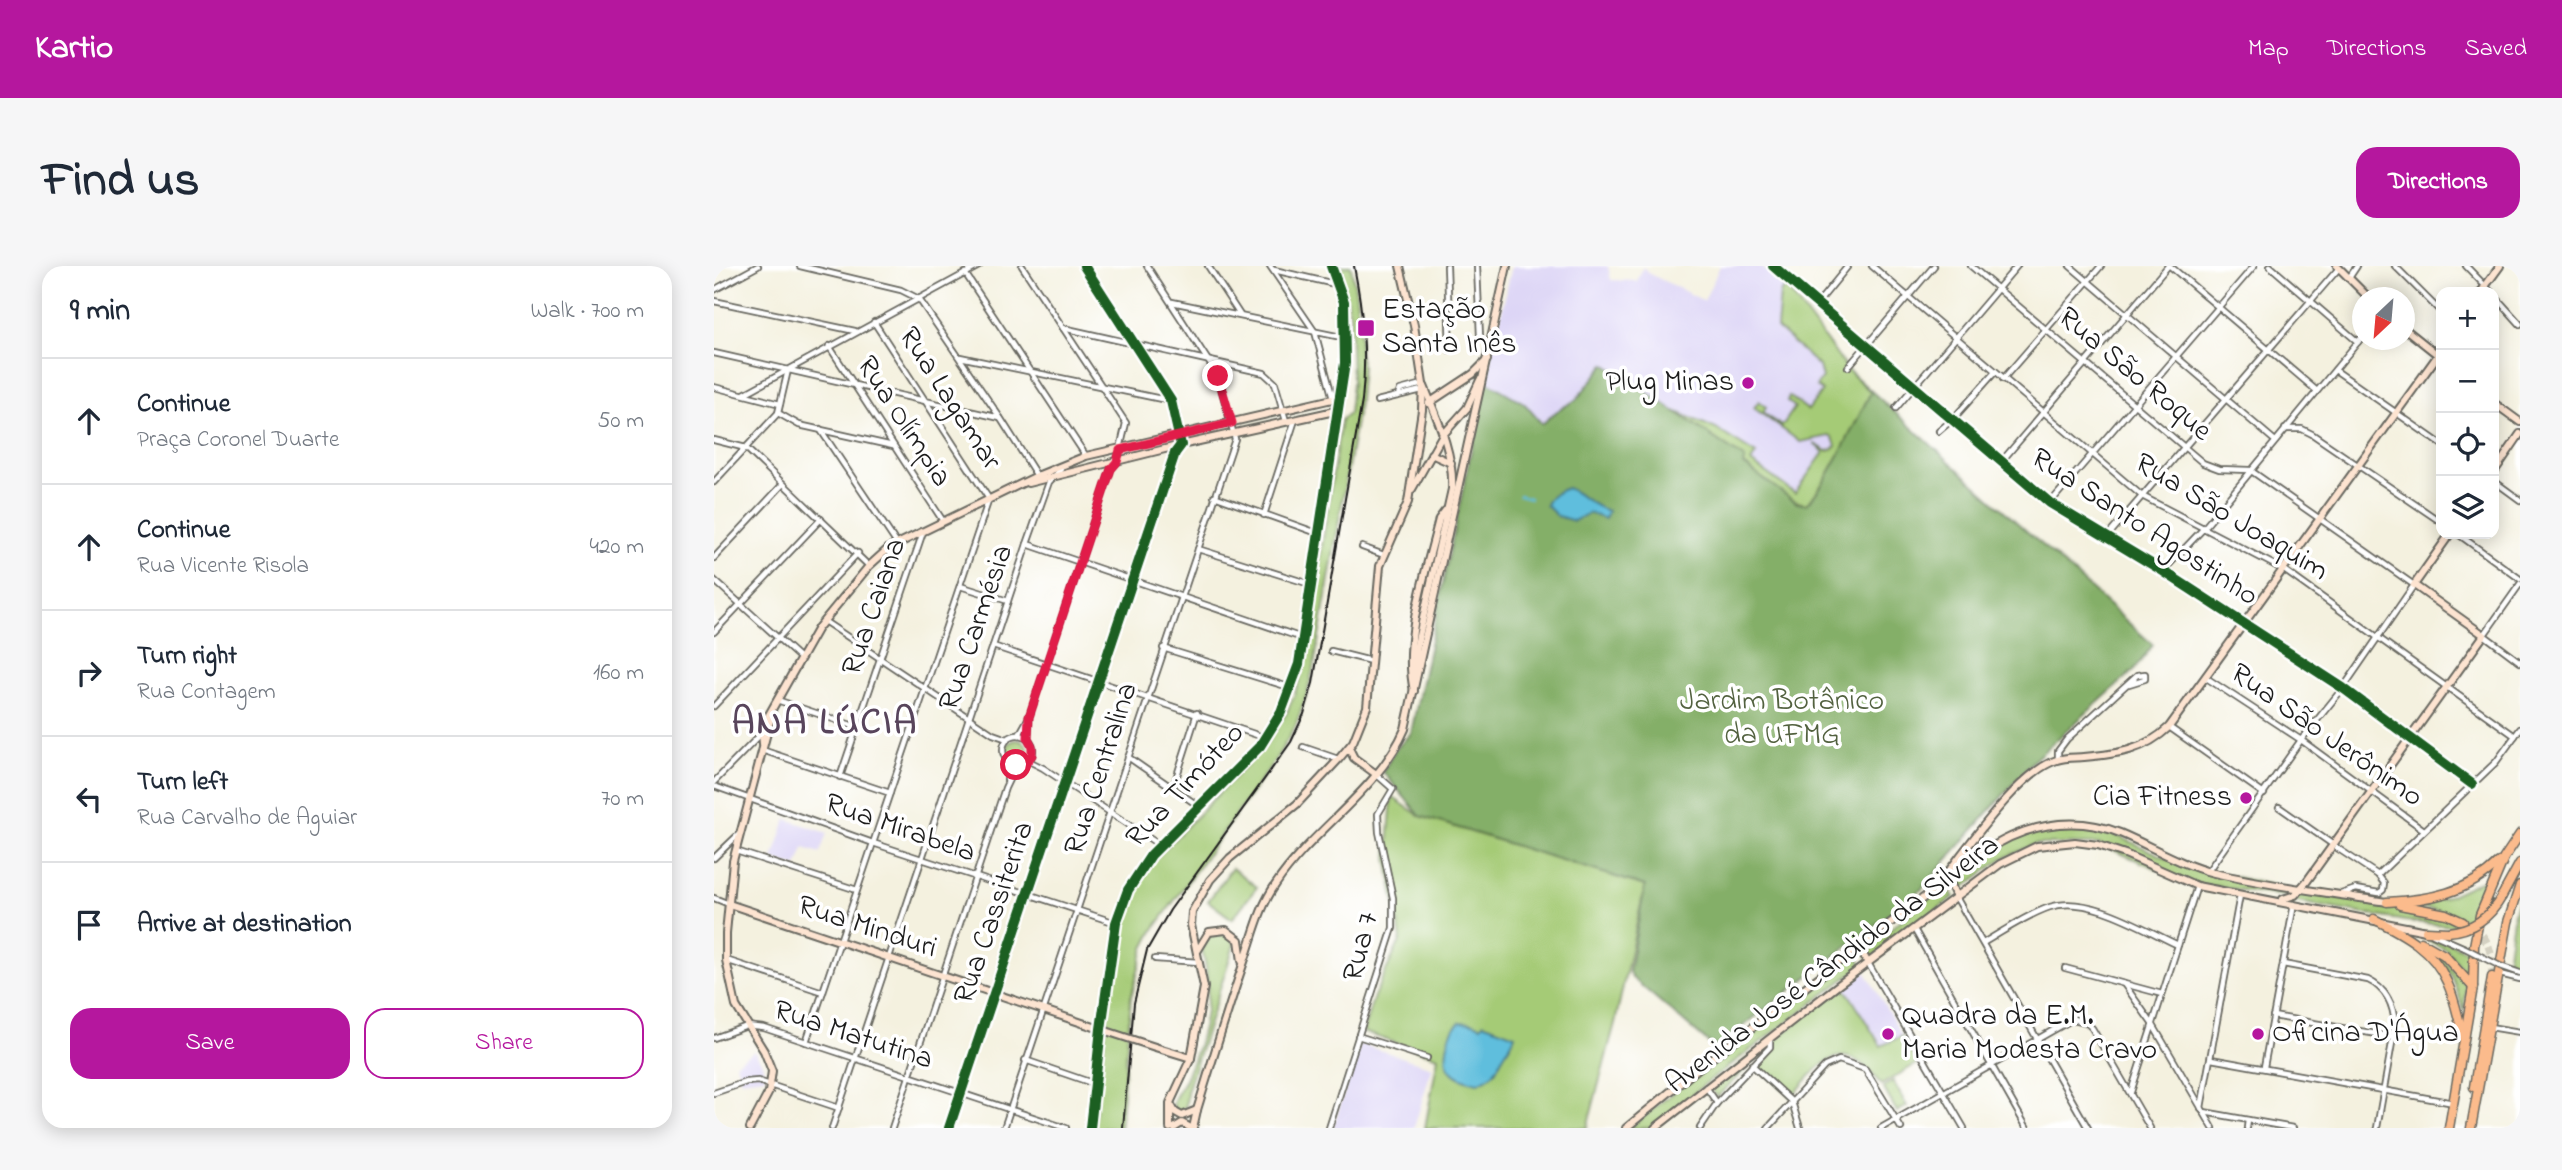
<!DOCTYPE html>
<html lang="en">
<head>
<meta charset="utf-8">
<style>
	:root { --surface:#fff; --page:#f6f6f7; --text:#1f2937; --muted:#747a83; --line:#e0e1e3; --accent:#b5179e }
	body { margin:0; font-family:"Indie Flower",sans-serif; background:var(--page); color:var(--text) }
	.controls { position:absolute; right:21px; top:21px; display:grid; overflow:hidden; border-radius:14px; box-shadow:0 4px 18px #0003 }
	.controls button { width:63px; height:63px; display:grid; place-items:center; padding:0; border:0; border-bottom:2px solid var(--line); background:var(--surface); color:var(--text); font:35px sans-serif }
	.compass { position:absolute; left:1638px; top:21px; width:63px; height:63px; border-radius:50%; background:var(--surface); box-shadow:0 4px 18px #0003; rotate:206deg }
	.stop { position:absolute; width:21px; height:21px; margin:-16px; border:5px solid #e11d48; border-radius:50%; background:#fff }
	.stop.end { background:#e11d48; border-color:#fff; box-shadow:0 2px 7px #0008 }
	.list { margin:0; padding:0; list-style:none }
	h2 { display:flex; justify-content:space-between; align-items:center; height:91px; margin:0; padding:0 28px; font-size:30px }
	h2 small { font-size:23px; font-weight:400; color:var(--muted) }
	.list li { display:grid; grid-template-columns:46px 1fr auto; gap:21px; align-items:center; box-sizing:border-box; height:126px; padding:0 28px; border-top:2px solid var(--line) }
	.list b { display:block; font-size:26px; white-space:nowrap }
	.list p { margin:0; font-size:23px; white-space:nowrap; color:var(--muted) }
	.list em { font-size:23px; font-style:normal; color:var(--muted) }
	.actions { display:flex; gap:14px; padding:21px 28px }
	.actions a { flex:1; padding:16px 0; border:2px solid var(--accent); border-radius:21px; text-align:center; font-size:24px; color:var(--accent) }
	.actions .main { background:var(--accent); color:#fff }
	.icon { flex:none; width:38px; height:38px; fill:none; stroke:currentColor; stroke-width:2; stroke-linecap:round; stroke-linejoin:round }
	.map { position:relative; flex:none; width:1806px; height:862px; overflow:hidden; border-radius:21px }
	header { display:flex; align-items:center; gap:42px; box-sizing:border-box; height:98px; padding:0 35px; background:var(--accent); color:#fff }
	header strong { font-size:33px }
	nav { display:flex; gap:38px; margin-inline-start:auto; font-size:24px }
	.intro { display:flex; align-items:center; justify-content:space-between; box-sizing:border-box; height:168px; padding:0 42px }
	h1 { margin:0; font-size:49px }
	.button { padding:18px 32px; border-radius:21px; background:var(--accent); color:#fff; font-size:24px; font-weight:700 }
	main { display:flex; gap:42px; padding:0 42px }
	aside { flex:1; background:var(--surface); border-radius:21px; box-shadow:0 4px 18px #0003 }
	.map>svg:first-child { display:block }
</style>
</head>
<body>
<header>
<strong>Kartio</strong>
<nav><a>Map</a><a>Directions</a><a>Saved</a></nav>
</header>
<div class="intro"><h1>Find us</h1><a class="button">Directions</a></div>
<main>
<aside>
<h2>9 min<small>Walk · 700 m</small></h2>
<ul class="list">
<li><svg class="icon" aria-label="ahead" viewBox="0 0 24 24"><path d="M12 20V5M6 11l6-6 6 6"/></svg><div><b>Continue</b><p>Praça Coronel Duarte</p></div><em>50 m</em></li>
<li><svg class="icon" aria-label="ahead" viewBox="0 0 24 24"><path d="M12 20V5M6 11l6-6 6 6"/></svg><div><b>Continue</b><p>Rua Vicente Risola</p></div><em>420 m</em></li>
<li><svg class="icon" aria-label="right" viewBox="0 0 24 24"><path d="M7 20v-9h11M14 6l5 5-5 5"/></svg><div><b>Turn right</b><p>Rua Contagem</p></div><em>160 m</em></li>
<li><svg class="icon" aria-label="left" viewBox="0 0 24 24"><path d="M17 20v-9H6M10 6l-5 5 5 5"/></svg><div><b>Turn left</b><p>Rua Carvalho de Aguiar</p></div><em>70 m</em></li>
<li><svg class="icon" aria-label="arrive" viewBox="0 0 24 24"><path d="M6 21V4h12l-3 4 3 4H6"/></svg><div><b>Arrive at destination</b></div></li>
</ul>
<div class="actions"><a class="main">Save</a><a>Share</a></div>
</aside>
<div class="map">
<svg width="1806" height="862" viewBox="0 0 1806 862">
	<rect width="100%" height="100%" fill="#fff"/>
	<filter id="ink" filterUnits="userSpaceOnUse"><feTurbulence type="fractalNoise" baseFrequency=".0143" numOctaves="2"/><feDisplacementMap in="SourceGraphic" scale="14" xChannelSelector="R" yChannelSelector="G"/><feConvolveMatrix kernelMatrix="1 2 1 2 8 2 1 2 1" color-interpolation-filters="sRGB"/></filter>
	<filter id="wash" filterUnits="userSpaceOnUse"><feTurbulence type="fractalNoise" baseFrequency=".00686" numOctaves="4" result="noise"/><feDisplacementMap in="SourceGraphic" scale="28" xChannelSelector="R" yChannelSelector="G"/><feGaussianBlur stdDeviation="1.57" result="paint"/><feColorMatrix in="noise" values="0 0 0 0 0 0 0 0 0 0 0 0 0 0 0 0 0 1.4 0 .05"/><feComposite in="paint" operator="in"/></filter>
	<g filter="url(#wash)">
		<rect width="100%" height="100%" fill="#f4f1df"/>
		<g fill="#ddd5f6">
			<polygon points="798,0 894,0 897,14 923,15 929,1 936,8 990,35 1006,0 1046,0 1067,15 1067,20 1072,22 1134,104 1157,126 1092,238 974,153 891,98 862,135 844,144 828,158 810,137 772,115"/>
			<polygon points="72,553 113,567 106,587 90,582 83,601 59,593"/>
			<polygon points="1151,705 1188,770 1170,780 1167,780 1130,720"/>
			<polygon points="646,778 718,801 700,862 619,862"/>
			<polygon points="40,785 48,797 51,811 27,814 22,797"/>
		</g>
		<g fill="#a5cb76" stroke="#607449" stroke-width="2">
			<polygon points="620,0 637,0 642,28 646,72 645,87 648,100 644,143 601,395 593,427 581,461 561,494 440,663 430,682 417,731 406,862 379,862 405,662 418,625 436,598 550,481 573,446 581,427 590,399 627,154 635,147 638,116 636,49 631,29"/>
			<path d="M1072,21L1134,104L1157,126C1144,151 1111,223 1092,238C1073,235 1045,210 1028,198L1031,194L961,145L1002,163L1042,188L1037,196L1081,227L1110,186L1100,178L1113,185L1118,184L1122,180L1119,172L1115,170L1086,176L1040,142L1045,135L1052,141L1049,147L1068,160L1081,141L1073,135L1075,130L1094,144L1108,125L1102,120L1108,112L1105,100L1063,62L1066,27Z"/>
			<circle cx="303" cy="485" r="11"/>
			<polygon points="678,531 706,550 931,620 901,757 873,862 711,862 724,791 649,766 660,730 687,673 673,592"/>
			<path d="M1343,561L1379,563L1397,567L1468,599L1575,623L1576,626L1570,630L1477,617L1385,578H1321L1289,592L1246,624L1240,621L1238,614C1275,586 1296,568 1343,561Z"/>
			<polygon points="518,602 543,621 518,653 494,635"/>
			<polygon points="1771,613 1755,656 1736,647 1696,639 1730,632"/>
			<polygon points="1230,620 1233,620 1240,631 1155,693 1150,685 1151,683"/>
			<polygon points="1588,625 1724,648 1750,658 1739,660 1691,655 1578,635 1585,631"/>
			<polygon points="1806,627 1806,702 1793,696 1800,646"/>
			<polygon points="1694,664 1716,668 1753,685 1753,709 1732,683"/>
			<path d="M509,666L519,673L520,679L473,826L472,840L465,846L459,841L460,834C485,790 503,734 488,684L495,670Z"/>
			<polygon points="1714,682 1724,687 1752,719 1750,745 1738,710"/>
			<polygon points="1141,687 1149,699 991,818 938,862 916,862 981,809"/>
			<path d="M1130,720L1167,780L1188,770L1204,797L1167,819C1130,768 1109,794 1078,831L1044,801L1060,783L1062,773Z"/>
			<polygon points="1054,777 1055,779 1003,831 995,821"/>
			<polygon points="1179,815 1193,840 1183,846 1169,821"/>
		</g>
		<path fill="#84af67" stroke="#506642" stroke-width="2" d="M891,98L1031,193L1029,198L1083,237L1092,238C1111,224 1144,151 1157,126L1134,104L1439,379L1420,404L1318,496L1207,624L1003,780L996,778L917,711L915,706L931,620L706,550L669,506L681,484L697,467L772,115L810,137L828,158L844,144L862,134Z"/>
		<g fill="#5fbedd" stroke="#3e6d7c" stroke-width="2">
			<path d="M853,222C868,229 877,239 894,245L891,253L875,247L860,255L843,250L832,239C835,230 844,225 853,222Z"/>
			<path d="M746,756L760,757L767,760L769,757L801,769C798,778 794,782 790,789C780,805 784,808 764,817C756,815 744,813 738,806C727,795 734,764 746,756Z"/>
		</g>
		<g fill="none" stroke-linecap="round" stroke-linejoin="round">
			<polyline stroke="#5fbedd" stroke-width="2" points="805,229 816,232"/>
		</g>
	</g>
	<g filter="url(#ink)">
		<g fill="none" stroke-linecap="round" stroke-linejoin="round">
			<path stroke="#d4d1c2" stroke-width="8" stroke-dasharray="8 4" stroke-linecap="butt" d="M1759,662C1778,674 1778,691 1778,711"/>
			<g stroke="#686760" stroke-width="8">
				<g id="street">
					<polyline points="86,0 187,24 205,33 287,153 323,210"/>
					<polyline points="494,0 526,49"/>
					<polyline points="556,0 601,66 619,133"/>
					<polyline points="733,0 736,84"/>
					<polyline points="763,0 766,71"/>
					<polyline points="1059,0 1336,237 1449,305 1629,422 1758,518"/>
					<polyline points="1158,0 1428,230 1570,304 1801,470"/>
					<polyline points="1257,0 1489,197 1505,203 1536,204 1700,319 1629,422 1587,474 1494,605"/>
					<polyline points="1356,0 1560,174"/>
					<polyline points="1456,0 1603,125"/>
					<polyline points="1556,0 1644,76"/>
					<polyline points="1681,0 1727,46"/>
					<polyline points="1752,0 1777,26"/>
					<polyline points="560,4 625,19"/>
					<polyline points="251,7 372,190"/>
					<polyline points="1635,12 1643,0"/>
					<polyline points="0,24 44,0"/>
					<polyline points="1780,29 1806,58"/>
					<polyline points="0,35 141,65"/>
					<polyline points="458,36 632,72"/>
					<polyline points="1103,38 1134,0"/>
					<polyline points="349,62 550,107 561,117 572,155"/>
					<polyline points="115,80 229,255"/>
					<polyline points="0,87 286,152"/>
					<polyline points="246,91 457,135"/>
					<polyline points="1134,101 1220,0"/>
					<polyline points="1621,104 1727,178"/>
					<polyline points="1289,113 1387,0"/>
					<polyline points="0,121 66,138"/>
					<polyline points="30,128 265,0"/>
					<polyline points="684,130 686,124 709,118"/>
					<polyline points="663,135 708,124"/>
					<polyline points="1182,142 1303,0"/>
					<polyline points="64,147 85,159 179,180"/>
					<polyline points="106,163 183,278"/>
					<polyline points="1571,163 1588,163 1598,168 1727,256"/>
					<polyline points="1225,165 1239,153 1281,106"/>
					<polyline points="0,174 32,182 155,300"/>
					<polyline points="1287,196 1454,0"/>
					<polyline points="1780,215 1806,234"/>
					<polyline points="0,216 64,147 74,104"/>
					<polyline points="500,230 606,268"/>
					<polyline points="1336,237 1540,0"/>
					<polyline points="550,249 581,154"/>
					<polyline points="1744,268 1806,313"/>
					<polyline points="1392,272 1625,2"/>
					<polyline points="313,278 591,373"/>
					<polyline points="648,281 670,289"/>
					<polyline points="484,283 599,319"/>
					<polyline points="0,292 69,218"/>
					<polyline points="1449,305 1490,262 1648,71"/>
					<polyline points="0,314 86,392"/>
					<polyline points="1806,318 1770,369 1806,396"/>
					<polyline points="246,320 294,335"/>
					<polyline points="110,355 279,468 293,473"/>
					<polyline points="0,366 107,253"/>
					<polyline points="279,380 552,472"/>
					<polyline points="449,382 578,422"/>
					<polyline points="617,385 657,395"/>
					<polyline points="1491,411 1587,474 1710,564"/>
					<polyline points="63,434 143,461"/>
					<polyline points="0,440 144,287"/>
					<polyline points="1455,461 1550,528"/>
					<circle cx="304" cy="484" r="15"/>
					<polyline points="305,469 315,451 397,203 403,196 412,157 308,0"/>
					<polyline points="314,472 315,452"/>
					<polyline points="589,481 624,493"/>
					<polyline points="48,484 176,527"/>
					<polyline points="414,491 486,541"/>
					<polyline points="1344,494 1344,485 1353,473 1423,409 1431,408 1431,413 1415,418"/>
					<polyline points="315,495 329,502 447,580"/>
					<polyline points="126,511 209,266"/>
					<polyline points="293,514 296,497"/>
					<polyline points="0,516 48,467"/>
					<polyline points="0,520 159,577 402,657"/>
					<polyline points="459,522 483,447"/>
					<polyline points="1565,541 1618,578"/>
					<polyline points="1623,582 1664,609 1670,617 1669,624 1665,627 1642,623 1627,628"/>
					<polyline points="22,585 143,624"/>
					<polyline points="0,592 25,568"/>
					<polyline points="1664,609 1782,496 1806,463"/>
					<polyline points="1242,631 1374,862"/>
					<polyline points="0,632 15,638"/>
					<polyline points="1200,663 1313,862"/>
					<polyline points="1719,668 1751,682"/>
					<path d="M1269,677C1290,665 1312,649 1336,641C1374,628 1429,663 1464,679"/>
					<polyline points="441,693 485,696"/>
					<polyline points="12,694 109,726"/>
					<polyline points="1154,697 1250,862"/>
					<path d="M1569,698L1654,714C1673,723 1680,740 1681,760L1663,862"/>
					<polyline points="1351,702 1448,728"/>
					<polyline points="1786,708 1806,713"/>
					<polyline points="1410,718 1439,759 1499,862"/>
					<polyline points="1559,750 1680,771"/>
					<polyline points="1776,761 1806,766"/>
					<polyline points="644,770 713,792"/>
					<polyline points="0,772 33,760 50,762 352,862"/>
					<polyline points="92,776 275,233 160,56"/>
					<polyline points="1497,793 1740,837"/>
					<polyline points="311,794 381,818"/>
					<polyline points="1038,799 1078,836 1086,862"/>
					<polyline points="1550,801 1580,638"/>
					<polyline points="992,821 1003,837"/>
					<polyline points="1417,826 1483,620"/>
					<polyline points="0,827 32,816 44,815 125,842"/>
					<polyline points="1487,842 1526,629"/>
					<polyline points="1490,846 1579,862"/>
					<polyline points="118,862 313,278 335,216 347,203"/>
					<polyline points="178,862 291,522 302,499"/>
					<polyline points="235,862 449,223 461,187 467,179 457,135 370,0"/>
					<polyline points="290,862 521,173 504,110 433,0"/>
					<polyline points="376,862 387,763 402,657 414,624 437,589 546,480 567,446 582,411 591,373 625,144"/>
					<polyline points="615,862 679,662 679,632 665,566 664,548 679,523 662,508"/>
					<polyline points="986,862 1003,837 1056,781 1056,773"/>
					<polyline points="1054,862 1111,800 1125,794 1151,803 1187,862"/>
					<polyline points="1167,862 1359,753 1372,756 1378,762 1436,862"/>
					<polyline points="1533,862 1534,854"/>
				</g>
			</g>
			<g stroke="#686760" stroke-width="10">
				<g id="secondary">
					<polyline points="1623,0 1655,32"/>
					<polyline points="1767,26 1786,0"/>
					<polyline points="1690,62 1724,89 1727,94"/>
					<polyline points="715,137 759,108 773,94"/>
					<polyline points="1780,137 1806,156"/>
					<polyline points="717,188 737,197"/>
					<polyline points="1780,206 1806,168"/>
					<path d="M314,217L467,179L625,144C630,109 637,72 630,37C628,24 622,12 617,0"/>
					<polyline points="698,223 728,170 753,142 766,114"/>
					<path d="M701,408L703,379L738,223C740,188 723,152 710,120"/>
					<path d="M700,425C688,374 713,303 725,253L731,245"/>
					<polyline points="49,478 48,467 52,454 104,362 155,300 175,282 323,210 372,190 627,131"/>
					<polyline points="635,482 640,492 662,508"/>
					<polyline points="1235,614 1242,631"/>
					<path d="M1225,618C1251,585 1305,505 1343,494C1352,491 1362,492 1370,491C1403,488 1430,485 1455,461L1727,85"/>
					<polyline points="1569,633 1581,629 1593,615 1770,369 1700,319 1736,268"/>
					<polyline points="15,638 392,765"/>
					<polyline points="484,684 495,666 512,664 525,674 528,695"/>
					<polyline points="1154,697 1147,685 1155,678"/>
					<polyline points="441,781 477,792"/>
					<polyline points="457,839 461,846 468,850 483,844"/>
					<polyline points="36,862 55,826 58,805 50,785 22,740 12,694 12,667 19,595 58,448"/>
					<polyline points="456,862 456,837 477,792 490,721 477,659 478,646 496,614 516,592 583,538 624,494 639,476 653,441 666,300 694,236 708,144 709,118 700,59 686,0"/>
					<polyline points="460,862 468,857 477,862"/>
					<path d="M479,862L483,844C499,792 515,739 533,687C541,663 547,639 562,618C598,564 665,524 691,463L793,0"/>
					<path d="M912,862L986,801L1266,589C1307,559 1358,548 1406,567C1437,580 1467,599 1500,607C1556,620 1616,627 1673,636"/>
					<polyline points="941,862 1123,720 1286,598 1323,580 1361,576 1384,579 1411,588 1483,620 1712,665"/>
				</g>
			</g>
			<g stroke="#686760" stroke-width="11">
				<g id="highway">
					<polyline points="1788,630 1806,597"/>
					<path d="M1673,636C1715,634 1754,627 1785,596"/>
					<polyline points="1686,639 1732,648 1749,656"/>
					<path d="M1660,653C1690,668 1719,683 1733,716C1741,733 1744,752 1749,769"/>
					<polyline points="1712,665 1734,666"/>
					<polyline points="1707,676 1730,689 1759,721"/>
					<polyline points="1760,821 1778,711"/>
					<polyline points="1735,862 1759,721 1760,680 1766,649 1790,592 1806,568"/>
					<polyline points="1757,862 1794,656 1806,619"/>
				</g>
			</g>
			<use href="#street" stroke="#fff" stroke-width="4.5"/>
			<use href="#secondary" stroke="#fde4d1" stroke-width="6"/>
			<use href="#highway" stroke="#fbbb8c" stroke-width="8"/>
			<path stroke="#1c1c1c" stroke-width="2" d="M409,862L420,737L433,684L456,644L577,476L590,448L599,417L648,135C653,88 649,46 640,0"/>
			<g stroke="#686760" stroke-width="8" stroke-linecap="butt">
				<polyline id="street-bridge" points="1751,682 1786,700 1806,707"/>
			</g>
			<g stroke="#686760" stroke-width="10" stroke-linecap="butt">
				<polyline id="secondary-bridge" points="392,765 441,781"/>
			</g>
			<g stroke="#686760" stroke-width="11" stroke-linecap="butt">
				<path id="highway-bridge" d="M1734,666C1759,664 1776,652 1788,630"/>
			</g>
			<use href="#street-bridge" stroke="#fff" stroke-width="4.5"/>
			<use href="#secondary-bridge" stroke="#fde4d1" stroke-width="6"/>
			<use href="#highway-bridge" stroke="#fbbb8c" stroke-width="8"/>
			<g stroke="#fff" stroke-width="15">
				<g id="cycleway">
					<polyline points="1059,0 1336,237 1449,305 1629,422 1758,518"/>
					<polyline points="235,862 449,223 461,187 467,179 457,135 370,0"/>
					<polyline points="376,862 387,763 402,657 414,624 437,589 546,480 567,446 585,398 631,97 630,36 617,0"/>
				</g>
			</g>
			<use href="#cycleway" stroke="#1b5e20" stroke-width="10"/>
		</g>
	</g>
	<g fill="none" stroke-linecap="round" stroke-linejoin="round" filter="url(#ink)">
		<polyline stroke="#e11d48" stroke-width="9" points="302,499 311,498 318,489 318,480 314,472 315,451 397,203 403,196 406,184 518,157 504,110"/>
	</g>
	<g fill="#b5179e" stroke="#fff" stroke-width="2.5">
		<rect x="643" y="53" width="18" height="18" rx="3.5"/>
		<circle cx="1034" cy="117" r="7"/>
		<circle cx="1532" cy="532" r="7"/>
		<circle cx="1174" cy="768" r="7"/>
		<circle cx="1544" cy="768" r="7"/>
	</g>
	<g text-anchor="middle" dominant-baseline="central" stroke-width="7" stroke-linejoin="round" paint-order="stroke">
		<g font-size="30" fill="#1c1c1c" stroke="#fff" text-anchor="start">
			<text x="668" y="45">Estação<tspan x="668" dy="34">Santa Inês</tspan></text>
			<text x="1020" y="117" text-anchor="end">Plug Minas</text>
			<text x="1518" y="532" text-anchor="end">Cia Fitness</text>
			<text x="1188" y="751">Quadra da E.M.<tspan x="1188" dy="34">Maria Modesta Cravo</tspan></text>
			<text x="1558" y="768">Oficina D'Água</text>
		</g>
		<g font-size="30" fill="#1c1c1c" stroke="#fff">
			<text transform="translate(1420 109) rotate(40)">Rua São Roque</text>
			<text transform="translate(235 133) rotate(57)">Rua Lagamar</text>
			<text transform="translate(189 156) rotate(57)">Rua Olímpia</text>
			<text transform="translate(1517 252) rotate(31)">Rua São Joaquim</text>
			<text transform="translate(1430 262) rotate(33)">Rua Santo Agostinho</text>
			<text transform="translate(161 341) rotate(-71)">Rua Caiana</text>
			<text transform="translate(263 362) rotate(-71)">Rua Carmésia</text>
			<text transform="translate(1612 470) rotate(35)">Rua São Jerônimo</text>
			<text transform="translate(388 503) rotate(-72)">Rua Centralina</text>
			<text transform="translate(472 520) rotate(-47)">Rua Timóteo</text>
			<text transform="translate(186 563) rotate(19)">Rua Mirabela</text>
			<text transform="translate(281 647) rotate(-71)">Rua Cassiterita</text>
			<text transform="translate(153 662) rotate(18)">Rua Minduri</text>
			<text transform="translate(648 681) rotate(-76)">Rua 7</text>
			<text transform="translate(1119 699) rotate(-37)">Avenida José Cândido da Silveira</text>
			<text transform="translate(139 770) rotate(18)">Rua Matutina</text>
		</g>
		<g font-size="30" fill="#536240" stroke="#fff">
			<text x="1068" y="436">Jardim Botânico<tspan x="1068" dy="34">da UFMG</tspan></text>
		</g>
		<g font-size="37" font-weight="bold" letter-spacing="2" fill="#58455c" stroke="#fff">
			<text x="111" y="458">ANA LÚCIA</text>
		</g>
	</g>
</svg>
<div class="controls">
<button>+</button>
<button>−</button>
<button><svg class="icon" aria-label="locate" viewBox="0 0 24 24"><circle cx="12" cy="12" r="6"/><path d="M12 2v4M12 18v4M2 12h4M18 12h4"/></svg></button>
<button><svg class="icon" aria-label="layers" viewBox="0 0 24 24"><path d="M12 4l9 5-9 5-9-5zM3 14l9 5 9-5"/></svg></button>
</div>
<svg class="compass" viewBox="-18 -18 36 36"><path d="M0-13l5 13h-10z" fill="#e53935"/><path d="M0 13l5-13h-10z" fill="#747a83"/></svg>
<div class="stop" style="left:302px;top:499px"></div>
<div class="stop end" style="left:504px;top:110px"></div>
</div>
</main>
</body>
</html>
